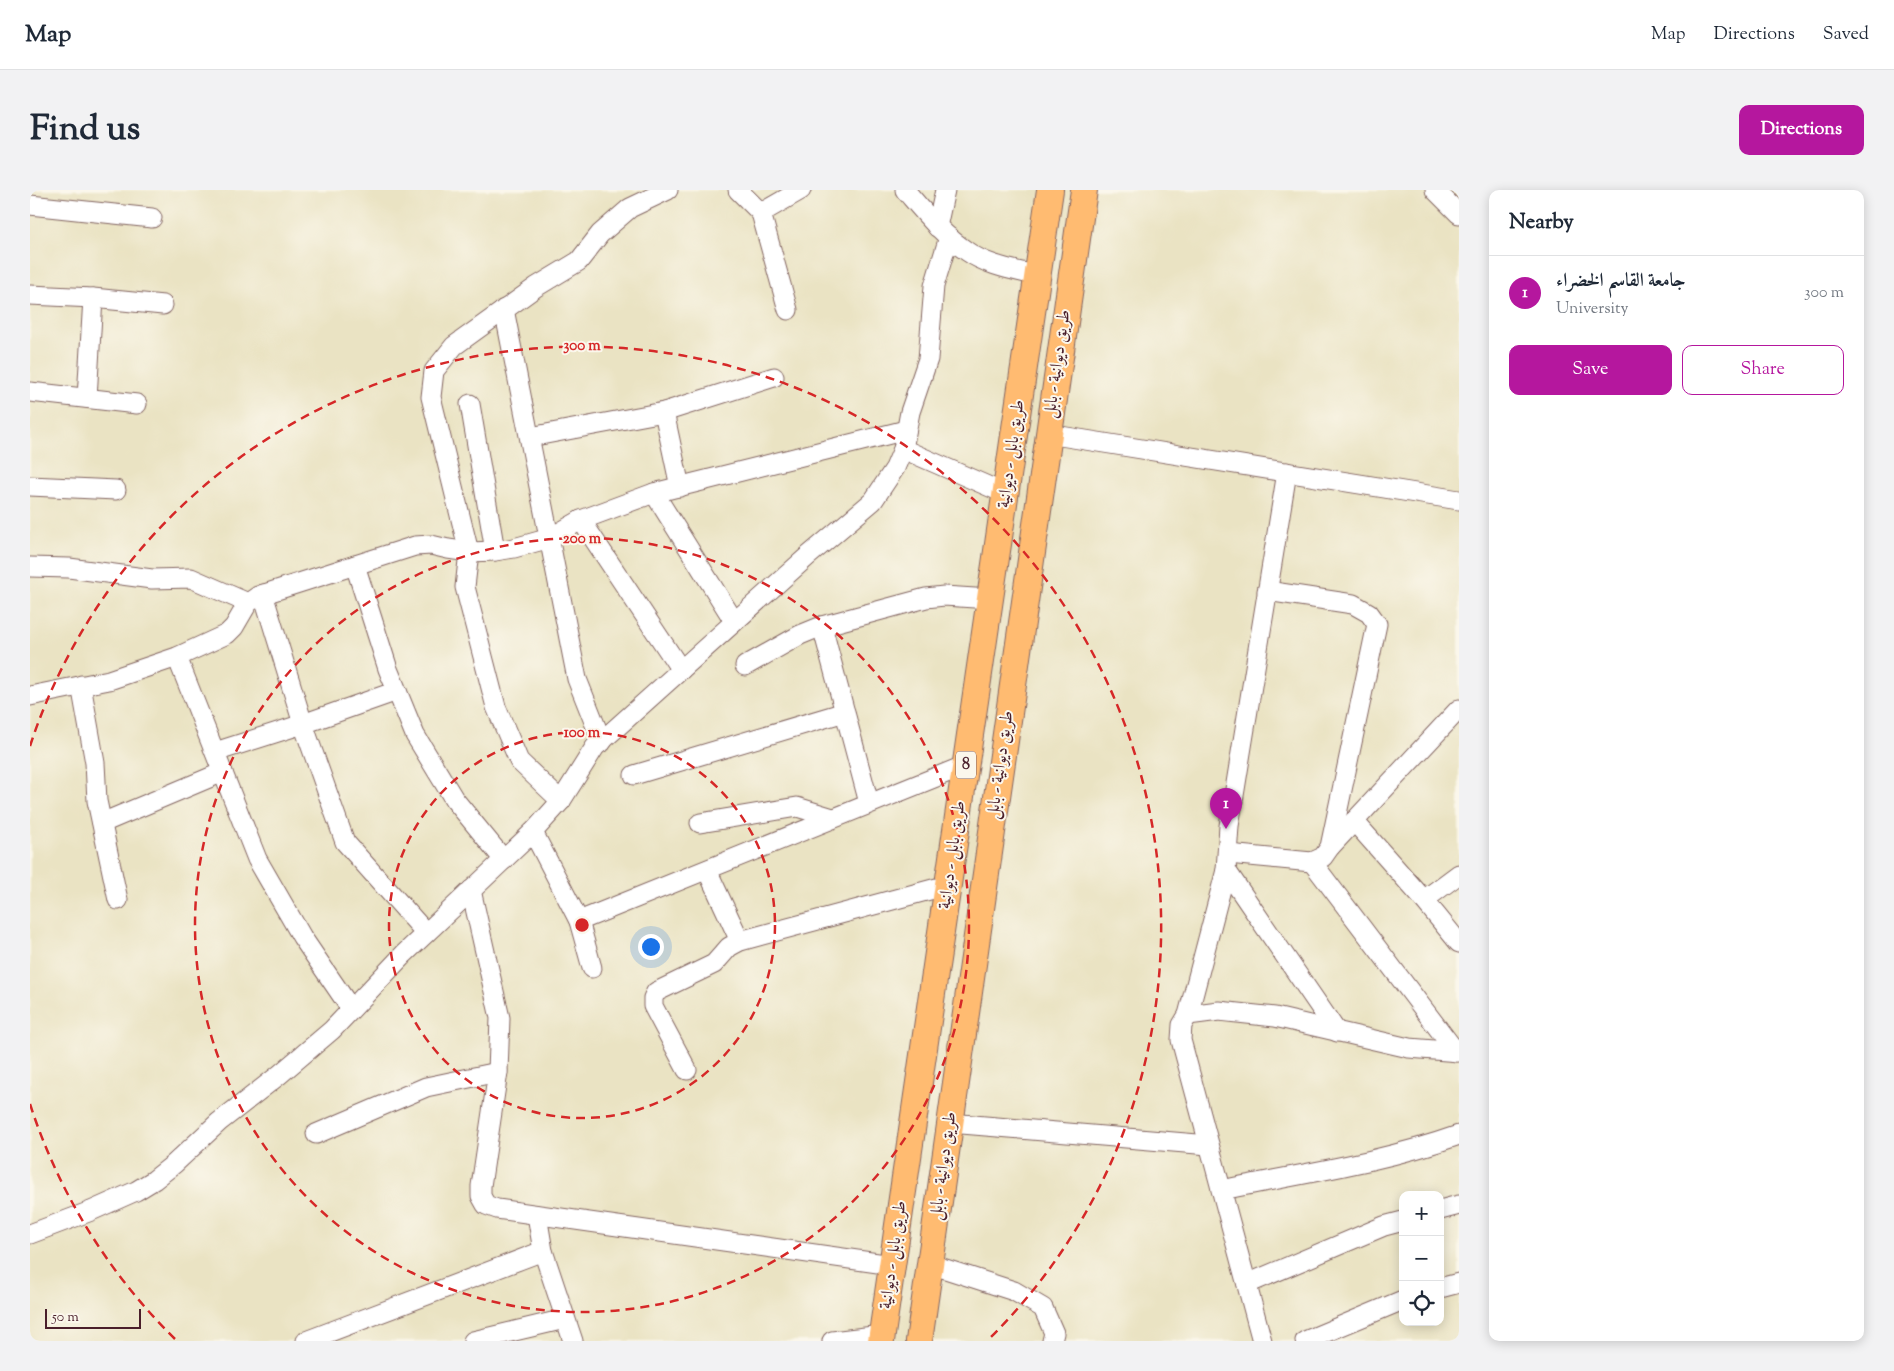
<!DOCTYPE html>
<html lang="en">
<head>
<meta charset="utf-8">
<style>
	:root { --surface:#fff; --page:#f2f2f3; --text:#1f2937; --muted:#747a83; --line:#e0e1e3; --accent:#b5179e }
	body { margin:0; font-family:"Sorts Mill Goudy",Amiri,serif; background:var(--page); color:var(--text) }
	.controls { position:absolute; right:15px; bottom:15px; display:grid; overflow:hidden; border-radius:10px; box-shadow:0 2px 12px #0003 }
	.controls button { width:45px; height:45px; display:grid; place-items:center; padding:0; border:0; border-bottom:1px solid var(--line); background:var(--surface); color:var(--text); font:25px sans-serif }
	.scale { position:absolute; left:15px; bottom:12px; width:96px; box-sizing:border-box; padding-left:5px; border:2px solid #4a1f2b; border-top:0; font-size:14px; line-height:18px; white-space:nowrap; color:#4a1f2b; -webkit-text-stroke:4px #fbf7ec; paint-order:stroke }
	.you { position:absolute; left:620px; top:756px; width:18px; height:18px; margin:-12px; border:4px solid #fff; border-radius:50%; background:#1a73e8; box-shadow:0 0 0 8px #1a73e833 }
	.badge { display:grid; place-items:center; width:32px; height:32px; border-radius:50%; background:var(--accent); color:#fff; font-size:16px; font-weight:700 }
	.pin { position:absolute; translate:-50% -41px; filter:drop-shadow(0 1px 2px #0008) }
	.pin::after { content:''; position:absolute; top:26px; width:18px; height:15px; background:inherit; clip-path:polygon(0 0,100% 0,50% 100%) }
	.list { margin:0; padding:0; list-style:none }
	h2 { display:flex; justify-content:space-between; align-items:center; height:65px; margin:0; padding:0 20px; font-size:21px }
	h2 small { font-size:16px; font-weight:400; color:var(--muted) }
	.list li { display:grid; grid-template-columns:32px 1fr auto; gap:15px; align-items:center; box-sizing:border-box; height:75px; padding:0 20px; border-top:1px solid var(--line) }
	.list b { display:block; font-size:19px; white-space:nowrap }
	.list p { margin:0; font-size:16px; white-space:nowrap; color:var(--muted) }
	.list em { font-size:16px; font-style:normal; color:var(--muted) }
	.actions { display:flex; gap:10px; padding:15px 20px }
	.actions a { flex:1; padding:11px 0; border:1px solid var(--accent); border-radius:10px; text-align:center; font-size:18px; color:var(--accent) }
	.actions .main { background:var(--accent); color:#fff }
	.icon { flex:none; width:28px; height:28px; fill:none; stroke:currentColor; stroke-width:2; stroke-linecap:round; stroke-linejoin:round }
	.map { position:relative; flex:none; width:1429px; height:1151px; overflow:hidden; border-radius:10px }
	header { display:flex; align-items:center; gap:30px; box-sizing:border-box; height:70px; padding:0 25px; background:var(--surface); border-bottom:1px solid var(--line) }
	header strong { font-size:24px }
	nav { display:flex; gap:28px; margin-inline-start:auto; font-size:18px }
	.intro { display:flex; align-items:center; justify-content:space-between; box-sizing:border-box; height:120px; padding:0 30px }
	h1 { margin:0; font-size:35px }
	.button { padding:12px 22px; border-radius:10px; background:var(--accent); color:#fff; font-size:18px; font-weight:700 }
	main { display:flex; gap:30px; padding:0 30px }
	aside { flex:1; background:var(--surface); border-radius:10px; box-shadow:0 2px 12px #0003 }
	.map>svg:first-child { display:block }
</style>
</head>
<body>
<header>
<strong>Map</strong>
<nav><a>Map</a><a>Directions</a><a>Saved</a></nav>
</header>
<div class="intro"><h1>Find us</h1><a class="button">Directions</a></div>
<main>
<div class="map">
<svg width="1429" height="1151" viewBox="0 0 1429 1151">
	<rect width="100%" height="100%" fill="#fbf7ec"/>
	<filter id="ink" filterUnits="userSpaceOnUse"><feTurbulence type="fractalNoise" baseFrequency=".02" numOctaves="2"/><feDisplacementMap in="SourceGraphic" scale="10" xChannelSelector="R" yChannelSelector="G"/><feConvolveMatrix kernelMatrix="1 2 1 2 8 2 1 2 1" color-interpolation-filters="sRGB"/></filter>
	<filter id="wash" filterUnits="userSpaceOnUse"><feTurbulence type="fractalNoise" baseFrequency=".0096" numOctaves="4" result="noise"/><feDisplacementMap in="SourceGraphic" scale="20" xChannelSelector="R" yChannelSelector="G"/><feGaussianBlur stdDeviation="1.12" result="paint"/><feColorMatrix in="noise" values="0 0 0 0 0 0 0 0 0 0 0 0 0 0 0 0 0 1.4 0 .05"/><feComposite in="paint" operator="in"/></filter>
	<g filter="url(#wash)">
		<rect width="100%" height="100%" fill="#eae3c3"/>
	</g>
	<g filter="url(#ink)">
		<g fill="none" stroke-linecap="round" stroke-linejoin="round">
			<g stroke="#826460" stroke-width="21">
				<g id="minor">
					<polyline points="708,0 731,23"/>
					<path d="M875,0C894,22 913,46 938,62C958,76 985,80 1008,86"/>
					<polyline points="1405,0 1429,24"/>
					<polyline points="0,15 122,28"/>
					<polyline points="907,37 915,0"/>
					<polyline points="0,105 63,108 133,115"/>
					<polyline points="474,119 547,489 572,552"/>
					<polyline points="758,120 731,23 771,0"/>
					<polyline points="0,202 107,214"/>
					<polyline points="57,208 63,108"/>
					<polyline points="440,214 465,361"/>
					<polyline points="634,222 650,297"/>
					<polyline points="1018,244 1429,310"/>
					<polyline points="500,247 634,222 744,187"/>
					<polyline points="873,259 976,304"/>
					<polyline points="0,296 86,300"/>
					<polyline points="624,303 704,431"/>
					<polyline points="551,330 651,480"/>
					<polyline points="325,375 358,479 385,545 424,609 474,670"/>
					<polyline points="0,377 39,378 122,389 161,388 218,413"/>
					<polyline points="233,404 273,534 315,652 396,743"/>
					<polyline points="792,436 839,613"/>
					<polyline points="147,467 227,669 272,747 321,819"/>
					<polyline points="715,476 770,445 792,436 896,408 914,406 960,409"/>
					<polyline points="51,495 65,573 67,611 88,710"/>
					<polyline points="0,506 79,490 147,467 197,444 204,437 218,413 228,406 385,356 401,355 418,359 439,362 465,361 484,358 520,348 551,330 624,303 876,240"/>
					<polyline points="185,562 273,534 367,501"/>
					<polyline points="604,585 815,522"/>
					<polyline points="531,611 489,571 466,517 435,397 439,362 401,207 404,181 424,156 506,97 549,71 570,44 600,18 638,0"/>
					<polyline points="1324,631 1394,710 1429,753"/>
					<polyline points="72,633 193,582"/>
					<polyline points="670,633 767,617 803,628"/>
					<polyline points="503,642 549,731 562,778"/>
					<polyline points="1301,656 1429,519"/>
					<polyline points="1198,664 1282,672 1293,667 1300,657 1347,434 1339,423 1323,414 1237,401"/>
					<polyline points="1282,672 1426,862"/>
					<polyline points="677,680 710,751"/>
					<polyline points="1196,680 1307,842"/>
					<polyline points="441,700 470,828 468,882 451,996 451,1006 456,1015 467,1019 862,1075"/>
					<polyline points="1394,710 1429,684"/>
					<polyline points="549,731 936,575"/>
					<polyline points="1158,825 1189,821 1245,827 1379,858 1429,862"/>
					<polyline points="657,880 623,816 623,808 626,802 684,774 699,757 710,751 918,695"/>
					<polyline points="920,933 1179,955"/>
					<polyline points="286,944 396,897 468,882"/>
					<path d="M1191,1000C1270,984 1353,972 1429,945"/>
					<polyline points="1410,1020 1429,1015"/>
					<polyline points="507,1025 513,1061 543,1151"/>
					<polyline points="0,1044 61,1021 106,1001 124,990 144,974 189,932 249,885 302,840 374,764 503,642 531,611 565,557 778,366 843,311 865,278 873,259 880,222 898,169 904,96 919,47"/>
					<polyline points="900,1074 984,1101 1013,1118 1024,1143 1022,1151"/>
					<polyline points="1217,1094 1354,1036 1373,1031"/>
					<polyline points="1410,1098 1429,1093"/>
					<polyline points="276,1151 513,1061"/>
					<polyline points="443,1151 535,1129"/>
					<polyline points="802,1151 852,1145"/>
					<polyline points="1232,1151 1151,850 1152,835 1158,825 1196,680 1199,636 1257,282"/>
					<polyline points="1275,1151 1373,1110"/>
				</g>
			</g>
			<g stroke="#826460" stroke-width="28">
				<g id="highway">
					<polyline points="851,1151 1020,0"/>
					<polyline points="889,1151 1054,0"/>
				</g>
			</g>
			<use href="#minor" stroke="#fff" stroke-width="19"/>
			<use href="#highway" stroke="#ffbb71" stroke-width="26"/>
		</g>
	</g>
	<g fill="none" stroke="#d62828" stroke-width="2.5" stroke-dasharray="9 6">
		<circle cx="552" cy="735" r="193"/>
		<circle cx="552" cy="735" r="387"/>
		<path d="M145 1149A580 580 0 0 1 0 914M0 556A580 580 0 1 1 959 1149"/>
	</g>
	<g text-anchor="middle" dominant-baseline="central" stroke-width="4" stroke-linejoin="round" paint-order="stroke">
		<rect fill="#fbf7ec" stroke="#7f6065" stroke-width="1" x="926" y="561.5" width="20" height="27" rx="4"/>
		<g font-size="16" font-weight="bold" fill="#4a1f2b">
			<text x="936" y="575">8</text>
		</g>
		<g font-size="18" fill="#4a1f2b" stroke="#fbf7ec">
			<text transform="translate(1028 174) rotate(-82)">طريق ديوانية - بابل</text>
			<text transform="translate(982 264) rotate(-82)">طريق بابل - ديوانية</text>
			<text transform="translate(971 575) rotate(-82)">طريق ديوانية - بابل</text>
			<text transform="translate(923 665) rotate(-82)">طريق بابل - ديوانية</text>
			<text transform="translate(914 976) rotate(-82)">طريق ديوانية - بابل</text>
			<text transform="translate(864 1065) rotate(-82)">طريق بابل - ديوانية</text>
		</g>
	</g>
	<circle cx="552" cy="735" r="8" fill="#d62828" stroke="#fbf7ec" stroke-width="2.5"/>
	<g font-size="15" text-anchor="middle" font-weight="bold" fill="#d62828" stroke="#fbf7ec" stroke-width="4" stroke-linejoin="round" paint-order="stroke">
		<text x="552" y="160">300 m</text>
		<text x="552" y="353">200 m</text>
		<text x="552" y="547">100 m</text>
	</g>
</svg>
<div class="controls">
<button>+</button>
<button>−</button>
<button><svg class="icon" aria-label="locate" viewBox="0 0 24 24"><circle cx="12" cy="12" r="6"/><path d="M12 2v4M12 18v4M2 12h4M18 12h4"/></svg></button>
</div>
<div class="scale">50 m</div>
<div class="you"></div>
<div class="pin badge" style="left:1196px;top:639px">1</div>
</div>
<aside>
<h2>Nearby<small></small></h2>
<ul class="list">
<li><span class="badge">1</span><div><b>جامعة القاسم الخضراء</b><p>University</p></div><em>300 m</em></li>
</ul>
<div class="actions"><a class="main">Save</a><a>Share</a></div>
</aside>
</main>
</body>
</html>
